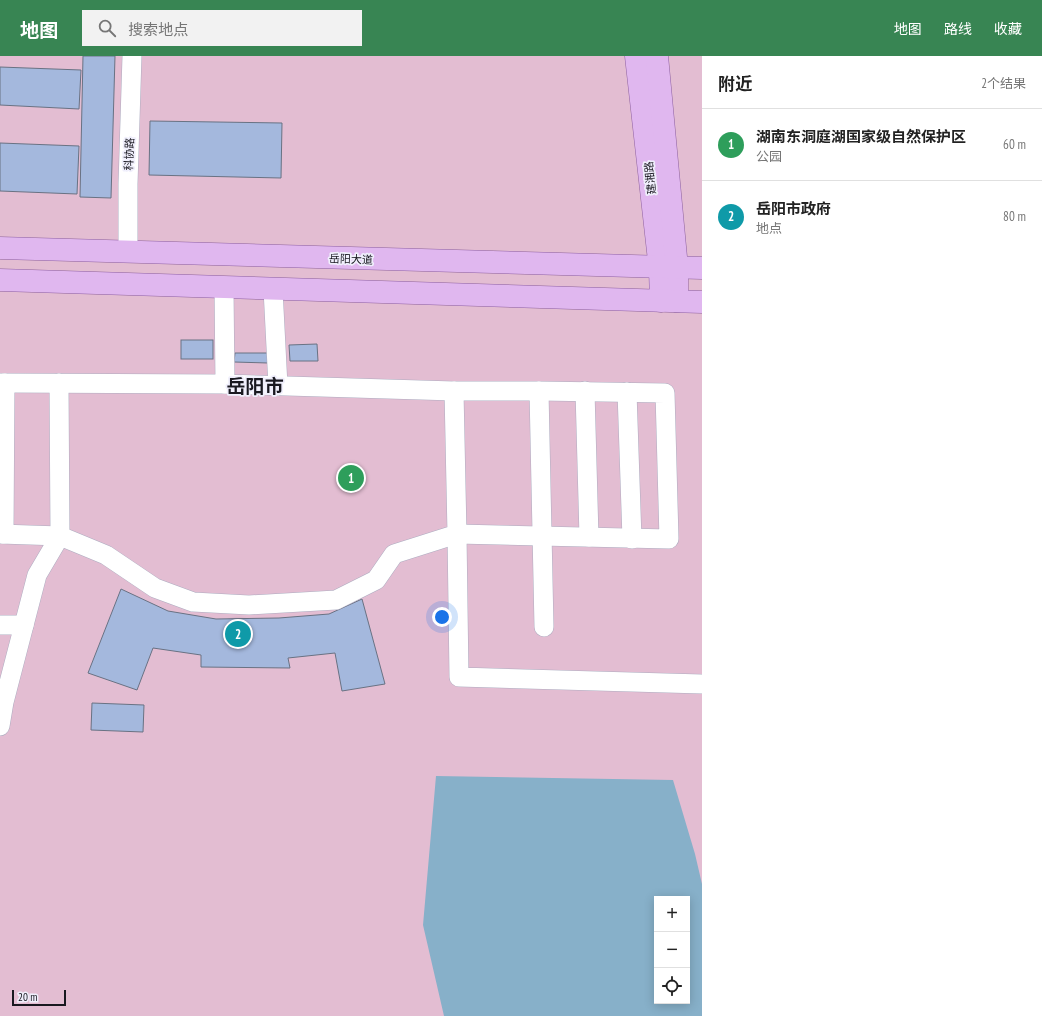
<!DOCTYPE html>
<html lang="zh">
<head>
<meta charset="utf-8">
<style>
	:root { --surface:#fff; --page:#f2f2f2; --text:#222; --muted:#767676; --line:#e0e0e0; --accent:#388553 }
	body { margin:0; font-family:"PT Sans Narrow","Noto Sans SC",sans-serif; background:var(--page); color:var(--text) }
	.controls { position:absolute; right:12px; bottom:12px; display:grid; overflow:hidden; border-radius:0px; box-shadow:0 2px 10px #0003 }
	.controls button { width:36px; height:36px; display:grid; place-items:center; padding:0; border:0; border-bottom:1px solid var(--line); background:var(--surface); color:var(--text); font:20px sans-serif }
	.scale { position:absolute; left:12px; bottom:10px; width:54px; box-sizing:border-box; padding-left:4px; border:2px solid #191820; border-top:0; font-size:11px; line-height:14px; white-space:nowrap; color:#191820; -webkit-text-stroke:3px #f0effc; paint-order:stroke }
	.you { position:absolute; left:442px; top:561px; width:14px; height:14px; margin:-10px; border:3px solid #fff; border-radius:50%; background:#1a73e8; box-shadow:0 0 0 6px #1a73e833 }
	.badge { display:grid; place-items:center; width:26px; height:26px; border-radius:50%; background:var(--accent); color:#fff; font-size:13px; font-weight:700 }
	.pin { position:absolute; translate:-50% -50%; border:2px solid #fff; box-shadow:0 1px 4px #0006 }
	.list { margin:0; padding:0; list-style:none }
	h2 { display:flex; justify-content:space-between; align-items:center; height:52px; margin:0; padding:0 16px; font-size:17px }
	h2 small { font-size:13px; font-weight:400; color:var(--muted) }
	.list li { display:grid; grid-template-columns:26px 1fr auto; gap:12px; align-items:center; box-sizing:border-box; height:72px; padding:0 16px; border-top:1px solid var(--line) }
	.list b { display:block; font-size:15px; white-space:nowrap }
	.list p { margin:0; font-size:13px; white-space:nowrap; color:var(--muted) }
	.list em { font-size:13px; font-style:normal; color:var(--muted) }
	.icon { flex:none; width:22px; height:22px; fill:none; stroke:currentColor; stroke-width:2; stroke-linecap:round; stroke-linejoin:round }
	.map { position:relative; flex:none; width:702px; height:960px; overflow:hidden }
	header { display:flex; align-items:center; gap:24px; box-sizing:border-box; height:56px; padding:0 20px; background:var(--accent); color:#fff }
	header strong { font-size:19px }
	nav { display:flex; gap:22px; margin-inline-start:auto; font-size:14px }
	.search { width:280px; height:36px; background:var(--page); display:flex; align-items:center; gap:10px; box-sizing:border-box; padding:0 14px; border-radius:0px; color:var(--muted); font-size:15px }
	main { display:flex }
	aside { flex:1; background:var(--surface) }
	.map>svg:first-child { display:block }
</style>
</head>
<body>
<header>
<strong>地图</strong>
<div class="search"><svg class="icon" aria-label="search" viewBox="0 0 24 24"><circle cx="10" cy="10" r="6"/><path d="M15 15l6 6"/></svg>搜索地点</div>
<nav><a>地图</a><a>路线</a><a>收藏</a></nav>
</header>
<main>
<div class="map">
<svg width="702" height="960" viewBox="0 0 702 960">
	<rect width="100%" height="100%" fill="#f0effc"/>
	<path fill="#e3bdd2" fill-rule="evenodd" d="M0,0H702V960H0ZM657,843H687V945H657Z"/>
	<path fill="#87b0c9" fill-rule="evenodd" d="M436,720L673,724L695,798L702,828V960H444L423,869ZM657,843H687V945H657Z"/>
	<g fill="#a4b8dd" stroke="#697283">
		<polygon points="83,0 115,0 111,142 80,141"/>
		<polygon points="0,11 81,14 79,53 0,49"/>
		<polygon points="150,65 282,67 281,122 149,119"/>
		<polygon points="0,87 79,90 77,138 0,135"/>
		<rect x="181" y="284" width="32" height="19"/>
		<polygon points="317,288 318,305 290,305 289,289"/>
		<polygon points="235,297 268,297 268,307 234,306"/>
		<polygon points="121,533 168,555 216,563 279,562 329,558 362,543 385,628 342,635 335,597 288,602 290,612 201,611 201,599 153,592 137,634 88,617"/>
		<polygon points="92,647 144,649 143,676 91,674"/>
	</g>
	<g fill="none" stroke-linecap="round" stroke-linejoin="round">
		<g stroke="#adacc0" stroke-width="20">
			<g id="minor">
				<polyline points="128,196 128,128 132,0"/>
				<polyline points="273,233 278,330"/>
				<polyline points="0,327 225,328"/>
				<polyline points="59,327 60,480 106,499 155,532 193,546 249,549 336,544 376,524 394,498 457,478 454,335 225,328 224,231"/>
				<polyline points="454,335 539,335 665,337 669,483 457,478 459,621 702,628"/>
				<polyline points="539,335 544,571"/>
				<polyline points="585,335 589,481"/>
				<polyline points="627,336 632,483"/>
				<polyline points="0,478 60,480 37,519 24,569 0,569"/>
				<polyline points="4,478 5,327"/>
				<polyline points="0,670 4,646 24,569"/>
			</g>
		</g>
		<g stroke="#8d609f" stroke-width="23">
			<g id="major">
				<polyline points="636,0 660,213 661,245"/>
				<polyline points="657,0 677,212 677,245"/>
				<polyline points="0,192 702,212"/>
				<polyline points="0,224 702,246"/>
			</g>
		</g>
		<use href="#minor" stroke="#fff" stroke-width="19"/>
		<use href="#major" stroke="#e0b7ef" stroke-width="22"/>
	</g>
	<g text-anchor="middle" dominant-baseline="central" stroke-width="3.5" stroke-linejoin="round" paint-order="stroke">
		<g font-size="11" fill="#191820" stroke="#f0effc">
			<text transform="translate(129 98) rotate(-87)">科协路</text>
			<text transform="translate(650 122) rotate(-96)">建湘路</text>
			<text transform="translate(351 203) rotate(2)">岳阳大道</text>
		</g>
		<g font-size="19" font-weight="bold" fill="#191820" stroke="#f0effc">
			<text x="255" y="330">岳阳市</text>
		</g>
	</g>
</svg>
<div class="controls">
<button>+</button>
<button>−</button>
<button><svg class="icon" aria-label="locate" viewBox="0 0 24 24"><circle cx="12" cy="12" r="6"/><path d="M12 2v4M12 18v4M2 12h4M18 12h4"/></svg></button>
</div>
<div class="scale">20 m</div>
<div class="you"></div>
<div class="pin badge" style="left:351px;top:422px;background:#2e9e5b">1</div>
<div class="pin badge" style="left:238px;top:578px;background:#0f9aa8">2</div>
</div>
<aside>
<h2>附近<small>2个结果</small></h2>
<ul class="list">
<li><span class="badge" style="background:#2e9e5b">1</span><div><b>湖南东洞庭湖国家级自然保护区</b><p>公园</p></div><em>60 m</em></li>
<li><span class="badge" style="background:#0f9aa8">2</span><div><b>岳阳市政府</b><p>地点</p></div><em>80 m</em></li>
</ul>
</aside>
</main>
</body>
</html>
